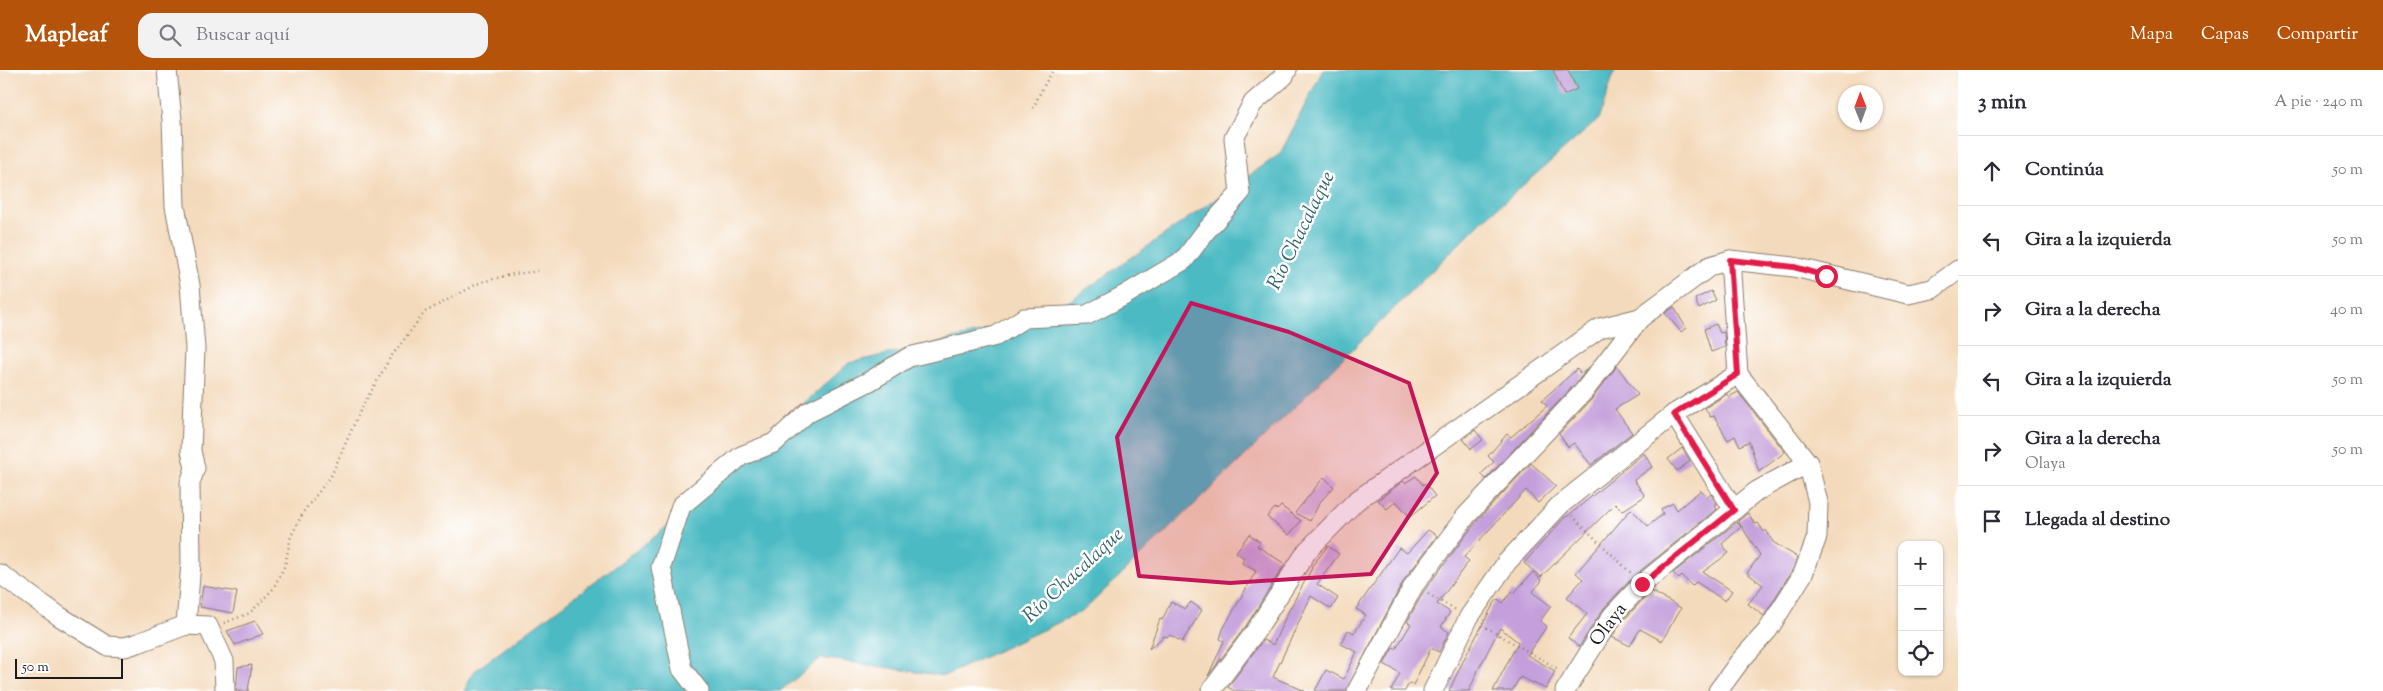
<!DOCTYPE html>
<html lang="es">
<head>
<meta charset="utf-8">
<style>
	:root { --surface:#fff; --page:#f2f2f3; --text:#2b2b33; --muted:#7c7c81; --line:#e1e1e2; --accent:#b45309 }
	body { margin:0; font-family:"Sorts Mill Goudy",serif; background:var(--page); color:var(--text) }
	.controls { position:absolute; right:15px; bottom:15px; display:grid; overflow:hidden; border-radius:10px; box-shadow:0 1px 4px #0004 }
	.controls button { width:45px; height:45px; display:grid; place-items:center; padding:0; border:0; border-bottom:1px solid var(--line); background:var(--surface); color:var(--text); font:25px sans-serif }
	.compass { position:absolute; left:1838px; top:15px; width:45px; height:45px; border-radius:50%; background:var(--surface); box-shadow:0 1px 4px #0004; rotate:359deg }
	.scale { position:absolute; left:15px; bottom:12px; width:108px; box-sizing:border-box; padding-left:5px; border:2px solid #1c1c1c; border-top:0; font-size:14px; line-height:18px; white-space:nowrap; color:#1c1c1c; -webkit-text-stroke:4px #fff; paint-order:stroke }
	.stop { position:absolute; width:15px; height:15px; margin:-11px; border:4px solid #e11d48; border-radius:50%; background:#fff }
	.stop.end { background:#e11d48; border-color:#fff; box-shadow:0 1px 5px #0008 }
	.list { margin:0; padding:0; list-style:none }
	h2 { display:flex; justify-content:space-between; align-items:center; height:65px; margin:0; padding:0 20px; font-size:21px }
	h2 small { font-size:16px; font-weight:400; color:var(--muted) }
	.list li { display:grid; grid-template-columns:32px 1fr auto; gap:15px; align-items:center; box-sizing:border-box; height:70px; padding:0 20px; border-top:1px solid var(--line) }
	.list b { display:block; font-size:19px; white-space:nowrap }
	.list p { margin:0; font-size:16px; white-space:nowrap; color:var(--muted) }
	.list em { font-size:16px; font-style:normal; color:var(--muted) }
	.icon { flex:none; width:28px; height:28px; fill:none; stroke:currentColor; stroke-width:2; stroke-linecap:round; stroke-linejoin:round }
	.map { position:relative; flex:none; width:1958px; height:621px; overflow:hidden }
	header { display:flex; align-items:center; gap:30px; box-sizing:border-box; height:70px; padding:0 25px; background:var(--accent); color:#fff }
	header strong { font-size:24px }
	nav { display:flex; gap:28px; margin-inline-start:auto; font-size:18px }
	.search { width:350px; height:45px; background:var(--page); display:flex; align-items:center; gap:12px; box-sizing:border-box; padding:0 18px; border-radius:15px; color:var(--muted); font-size:19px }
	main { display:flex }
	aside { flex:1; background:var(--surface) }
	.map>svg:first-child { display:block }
</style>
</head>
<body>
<header>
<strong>Mapleaf</strong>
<div class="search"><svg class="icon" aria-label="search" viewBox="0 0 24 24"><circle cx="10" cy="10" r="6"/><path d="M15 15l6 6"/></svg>Buscar aquí</div>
<nav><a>Mapa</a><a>Capas</a><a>Compartir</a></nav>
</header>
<main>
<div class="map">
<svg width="1958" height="621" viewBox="0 0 1958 621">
	<rect width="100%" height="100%" fill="#fff"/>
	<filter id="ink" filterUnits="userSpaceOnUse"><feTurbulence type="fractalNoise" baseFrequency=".02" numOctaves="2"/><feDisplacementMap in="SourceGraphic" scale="10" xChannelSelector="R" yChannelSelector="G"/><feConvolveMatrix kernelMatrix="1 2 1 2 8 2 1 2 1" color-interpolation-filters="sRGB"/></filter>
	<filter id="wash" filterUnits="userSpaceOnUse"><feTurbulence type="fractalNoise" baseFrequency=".0096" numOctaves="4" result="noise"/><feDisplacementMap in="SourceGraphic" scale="20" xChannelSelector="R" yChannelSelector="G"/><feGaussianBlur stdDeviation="1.12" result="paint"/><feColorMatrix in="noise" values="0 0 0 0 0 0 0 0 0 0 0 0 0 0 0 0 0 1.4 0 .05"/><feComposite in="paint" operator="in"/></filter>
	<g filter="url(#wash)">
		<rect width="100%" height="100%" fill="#f4dabc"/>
		<polygon fill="#4cbac3" stroke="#346b70" points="1323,0 1615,0 1599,49 1483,150 1246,385 1083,541 944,606 821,588 780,621 465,621 472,603 657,465 849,293 1045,248 1280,84"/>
		<g id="blocks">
			<g fill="#c49fdb">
				<polygon points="1553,0 1568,0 1577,19 1564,25"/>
				<polygon points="1711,221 1716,230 1699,239 1695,229"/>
				<polygon points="1674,237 1686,258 1681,262 1665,243"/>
				<polygon points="1716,254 1720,263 1724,262 1725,277 1711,282 1704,259"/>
				<polygon points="1617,296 1638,325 1615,339 1632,363 1591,395 1574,373 1568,377 1559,364 1592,329"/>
				<polygon points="1589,297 1575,314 1486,409 1481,404 1494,392 1488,386 1507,364 1511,367 1547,336 1542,330 1577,299 1581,304"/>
				<polygon points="1738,322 1785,382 1759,402 1749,371 1740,376 1735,366 1728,370 1714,346 1710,347 1705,338 1727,324 1729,327"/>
				<polygon points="1475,360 1483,370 1471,379 1463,369"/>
				<polygon points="1682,378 1690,391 1677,401 1668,389"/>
				<polygon points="1644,383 1652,397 1634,410 1645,426 1622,441 1615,434 1541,507 1524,493 1565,447 1568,446"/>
				<polygon points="1531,393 1556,416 1538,433 1526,420 1464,487 1469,491 1437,534 1450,542 1441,557 1449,562 1439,582 1431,578 1413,615 1409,613 1405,621 1391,621 1400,603 1384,594 1393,578 1396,579 1411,554 1407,552 1424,521 1476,452"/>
				<polygon points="1416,406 1423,415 1425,413 1435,426 1410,447 1396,431 1387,439 1378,430 1403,411 1405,413"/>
				<polygon points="1324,407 1334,417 1320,432 1310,451 1295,443"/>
				<polygon points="1701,420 1707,427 1711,424 1717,434 1714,436 1717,439 1634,506 1604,538 1579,577 1568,568 1587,544 1567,527 1583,509 1576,503 1631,439 1648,456 1663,444 1661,439 1673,433 1677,440"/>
				<polygon points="1281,436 1301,451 1289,465 1267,447 1275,438 1277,440"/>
				<polygon points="1748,443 1755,454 1758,453 1764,462 1766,460 1773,472 1797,487 1793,499 1764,546 1748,534 1763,515 1747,503 1760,485 1738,451"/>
				<polygon points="1737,452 1741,457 1722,474 1729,483 1703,502 1732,521 1725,531 1696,512 1692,516 1682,506 1679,509 1673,503"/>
				<polygon points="1428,460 1437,466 1404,510 1346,621 1315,621 1326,600 1344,609 1357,582 1341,574 1348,560 1354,563 1366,545 1356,539 1399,478 1407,483"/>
				<polygon points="1249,464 1260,472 1257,476 1285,494 1246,556 1208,606 1224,571 1220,569 1223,559 1256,501 1242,493 1244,488 1236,482"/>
				<polygon points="1328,476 1339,484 1317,514 1338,528 1331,539 1311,526 1273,607 1305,621 1234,621 1228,617 1263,570 1273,575 1287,544 1312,498 1311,497"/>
				<polygon points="1533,502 1542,511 1532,522 1551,536 1540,551 1547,556 1527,585 1555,601 1546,619 1520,607 1512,621 1493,621 1518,572 1500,558 1479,598 1469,621 1449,621 1464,589 1493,535 1498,529 1503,533 1512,521 1514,523"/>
				<polygon points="203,516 237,522 233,543 200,537"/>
				<polygon points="1651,521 1681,538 1662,571 1640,559 1630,576 1612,567 1621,553"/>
				<polygon points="1171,532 1185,539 1191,532 1202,540 1182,572 1170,565 1168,567 1164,566 1149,579 1160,549 1162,550"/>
				<polygon points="255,551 263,564 235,575 227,561"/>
				<polygon points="252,595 248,621 236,621 238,597"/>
			</g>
		</g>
	</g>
	<g filter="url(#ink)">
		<use href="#blocks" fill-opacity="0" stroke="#887b6c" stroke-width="1"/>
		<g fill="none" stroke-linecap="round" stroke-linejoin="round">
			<g stroke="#887b6c" stroke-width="21">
				<g id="minor">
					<polyline points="167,0 172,50 175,136 190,215 195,278 191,381 195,398 190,413 191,493 186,555"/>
					<polyline points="1674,344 1734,440"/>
					<polyline points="0,504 59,546 107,576 125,577 138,573 186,555 208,556 224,591 225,621"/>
					<polyline points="699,621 682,599 661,497 681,436 741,386 774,373 808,342 870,311 909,287 996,266 1024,248 1087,245 1125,225 1184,190 1205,162 1240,123 1234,68 1253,33 1284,6 1287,0"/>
					<polyline points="1211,621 1255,562 1307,481 1356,431 1600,258 1640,248"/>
					<polyline points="1357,621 1414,515 1466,446 1584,321 1640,248 1710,196 1730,190 1794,197 1908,224 1932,219 1958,200"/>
					<polyline points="1433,621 1469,547 1507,492 1560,435 1674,344 1738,304"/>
					<polyline points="1565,621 1612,546 1642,514 1757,421 1808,393"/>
					<polyline points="1718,621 1740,591 1768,560 1803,504 1817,467 1818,432 1808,393 1738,304 1730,190"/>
				</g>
			</g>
			<g stroke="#887b6c" stroke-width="2.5" stroke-dasharray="1 4" stroke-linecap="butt">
				<polyline points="1033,38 1041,21 1053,0"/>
				<polyline points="1572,446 1631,503"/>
				<polyline points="1428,524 1456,540"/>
				<polyline points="224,553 250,543 273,519 285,495 291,466 304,441 331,406 360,341 390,288 425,242 481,212 514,204 541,201"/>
				<polyline points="1482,555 1560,600"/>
			</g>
			<use href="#minor" stroke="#fff" stroke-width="19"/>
		</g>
	</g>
	<g fill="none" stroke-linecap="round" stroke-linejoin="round" filter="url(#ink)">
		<polyline stroke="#e11d48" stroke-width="6" points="1642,514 1734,440 1674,344 1738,304 1730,190 1794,197 1826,206"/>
	</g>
	<path fill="#c2185b" fill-opacity="0.2" stroke="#c2185b" stroke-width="4" stroke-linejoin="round" d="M1191,233L1289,262L1409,313L1437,403L1371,504L1230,513L1139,506L1117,367Z"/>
	<g text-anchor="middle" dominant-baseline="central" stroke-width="5" stroke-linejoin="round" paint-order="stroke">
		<g font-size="19" fill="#1c1c1c" stroke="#fff">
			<text transform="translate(1609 555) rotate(-53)">Olaya</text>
		</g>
		<g font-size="20" font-style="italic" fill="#326367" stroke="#fff">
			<text transform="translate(1302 161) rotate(-64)">Río Chacalaque</text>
			<text transform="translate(1074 506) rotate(-43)">Río Chacalaque</text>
		</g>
	</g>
</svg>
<div class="controls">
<button>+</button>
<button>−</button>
<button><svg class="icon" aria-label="locate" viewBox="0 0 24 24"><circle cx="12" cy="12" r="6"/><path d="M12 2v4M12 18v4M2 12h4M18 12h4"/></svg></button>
</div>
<svg class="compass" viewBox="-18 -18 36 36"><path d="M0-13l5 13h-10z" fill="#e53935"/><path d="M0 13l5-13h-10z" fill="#7c7c81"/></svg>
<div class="scale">50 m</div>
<div class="stop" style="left:1826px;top:206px"></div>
<div class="stop end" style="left:1642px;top:514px"></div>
</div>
<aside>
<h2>3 min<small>A pie · 240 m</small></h2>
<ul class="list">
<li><svg class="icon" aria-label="ahead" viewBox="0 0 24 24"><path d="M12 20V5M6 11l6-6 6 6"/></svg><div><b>Continúa</b></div><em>50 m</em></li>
<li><svg class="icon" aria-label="left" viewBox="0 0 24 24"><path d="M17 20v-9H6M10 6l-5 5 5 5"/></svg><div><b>Gira a la izquierda</b></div><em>50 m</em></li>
<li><svg class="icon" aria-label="right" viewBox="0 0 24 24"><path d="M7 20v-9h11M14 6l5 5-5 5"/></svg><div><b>Gira a la derecha</b></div><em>40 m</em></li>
<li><svg class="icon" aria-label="left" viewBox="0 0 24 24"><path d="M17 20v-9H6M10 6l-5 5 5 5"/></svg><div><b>Gira a la izquierda</b></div><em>50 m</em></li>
<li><svg class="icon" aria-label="right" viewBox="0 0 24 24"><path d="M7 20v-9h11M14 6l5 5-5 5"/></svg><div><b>Gira a la derecha</b><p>Olaya</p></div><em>50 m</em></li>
<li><svg class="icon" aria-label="arrive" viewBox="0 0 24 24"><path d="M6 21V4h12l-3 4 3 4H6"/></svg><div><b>Llegada al destino</b></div></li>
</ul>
</aside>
</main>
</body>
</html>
